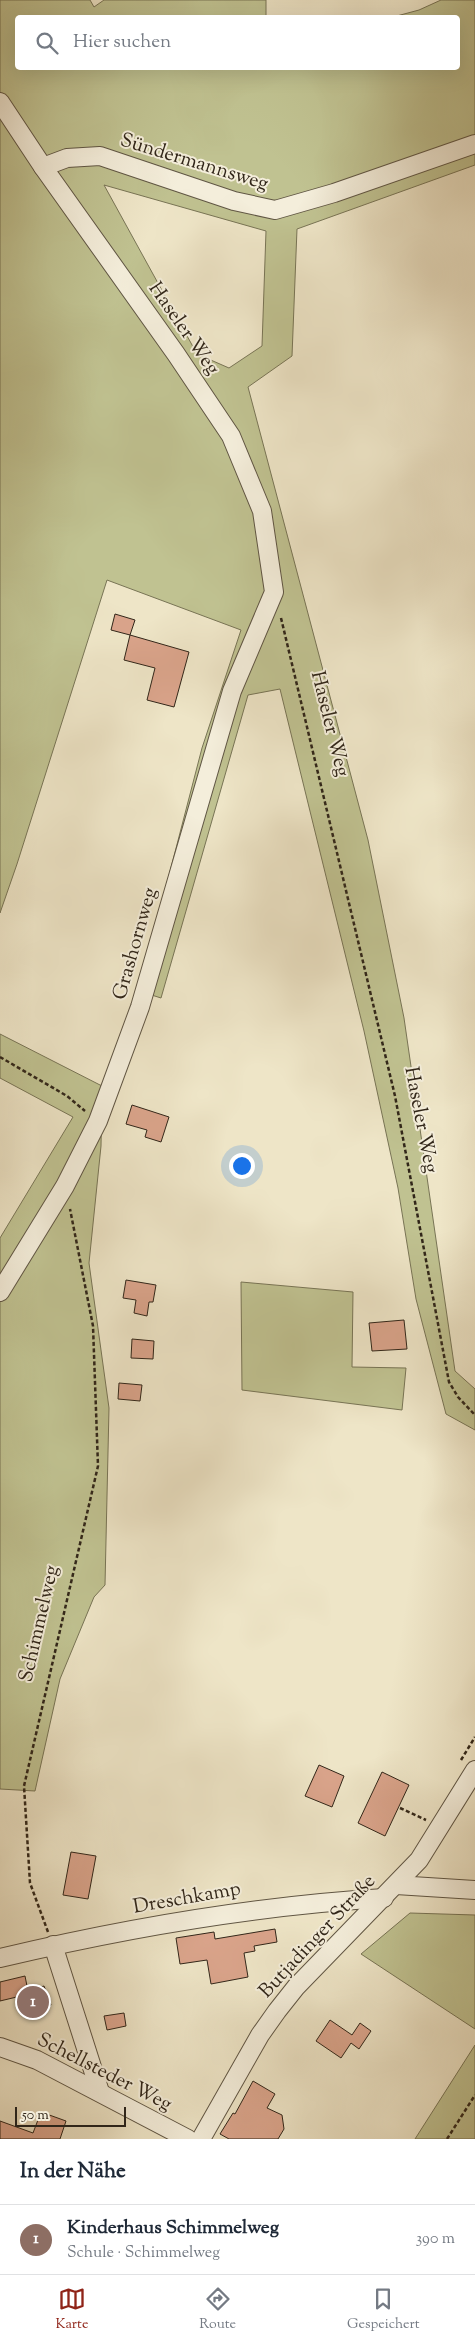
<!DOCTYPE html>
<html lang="de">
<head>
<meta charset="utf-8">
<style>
	:root { --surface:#fff; --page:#f6f6f7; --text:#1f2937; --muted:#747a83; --line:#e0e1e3; --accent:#8f2418 }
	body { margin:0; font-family:"Sorts Mill Goudy",serif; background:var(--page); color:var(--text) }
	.scale { position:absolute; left:15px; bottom:12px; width:111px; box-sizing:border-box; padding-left:5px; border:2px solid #312619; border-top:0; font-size:14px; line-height:18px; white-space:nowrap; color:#312619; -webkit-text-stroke:4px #f4eedb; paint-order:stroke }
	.you { position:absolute; left:241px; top:1165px; width:18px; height:18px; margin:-12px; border:4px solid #fff; border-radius:50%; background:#1a73e8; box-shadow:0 0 0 8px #1a73e833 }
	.badge { display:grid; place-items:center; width:32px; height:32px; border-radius:50%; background:var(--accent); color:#fff; font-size:16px; font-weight:700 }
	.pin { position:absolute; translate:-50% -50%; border:2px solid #fff; box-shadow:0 1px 5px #0006 }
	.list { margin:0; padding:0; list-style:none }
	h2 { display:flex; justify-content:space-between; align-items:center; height:65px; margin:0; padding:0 20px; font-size:21px }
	h2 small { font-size:16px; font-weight:400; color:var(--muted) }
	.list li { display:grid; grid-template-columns:32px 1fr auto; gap:15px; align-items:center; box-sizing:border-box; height:70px; padding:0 20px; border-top:1px solid var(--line) }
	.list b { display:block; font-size:19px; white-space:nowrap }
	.list p { margin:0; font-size:16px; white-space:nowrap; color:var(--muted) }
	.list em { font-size:16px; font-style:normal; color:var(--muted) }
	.icon { flex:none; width:28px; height:28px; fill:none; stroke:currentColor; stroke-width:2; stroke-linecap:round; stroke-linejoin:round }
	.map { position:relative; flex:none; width:475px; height:2139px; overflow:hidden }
	.search { position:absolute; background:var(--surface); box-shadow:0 5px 20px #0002; left:15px; right:15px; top:15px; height:55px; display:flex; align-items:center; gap:12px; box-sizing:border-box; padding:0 18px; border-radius:5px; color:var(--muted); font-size:19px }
	.sheet { height:135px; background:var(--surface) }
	nav { display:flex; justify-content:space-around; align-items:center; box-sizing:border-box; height:70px; border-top:1px solid var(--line); background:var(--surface); font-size:14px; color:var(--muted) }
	nav a { display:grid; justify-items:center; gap:2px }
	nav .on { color:var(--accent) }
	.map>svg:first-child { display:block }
</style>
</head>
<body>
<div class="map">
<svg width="475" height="2139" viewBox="0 0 475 2139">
	<rect width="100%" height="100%" fill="#eee5c7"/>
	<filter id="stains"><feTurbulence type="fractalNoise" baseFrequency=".004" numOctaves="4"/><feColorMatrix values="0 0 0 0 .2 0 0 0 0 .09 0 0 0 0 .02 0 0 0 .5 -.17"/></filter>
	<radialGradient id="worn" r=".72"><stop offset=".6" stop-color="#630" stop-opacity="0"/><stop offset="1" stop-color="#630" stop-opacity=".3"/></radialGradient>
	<g fill="#c0c291" stroke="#787455" fill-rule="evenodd">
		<path d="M0,0H90L94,7L104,0H266V17L18,18V68H458V18L393,17L419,10L441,0H475V165L297,229L292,356L248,387L368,840L404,1018L455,1371L475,1389V1430L446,1414L416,1299L398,1188L364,1031L280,689L248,695L161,998L139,991L202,748L241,630L107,580L17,864L0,913ZM104,185L266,231L262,346L229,368L197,354Z"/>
		<polygon points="0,1034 102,1086 101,1146 89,1263 109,1408 105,1585 94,1597 60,1679 35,1791 0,1789 0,1238 73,1117 0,1078"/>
		<polygon points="241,1282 353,1292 352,1367 406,1368 402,1410 242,1390"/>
		<polygon points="410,1913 475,1915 475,2029 361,1954"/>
		<polygon points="475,2045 475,2139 415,2139"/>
	</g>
	<g fill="#daa48b" stroke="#312619">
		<polygon points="115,614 135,620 130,635 111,630"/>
		<polygon points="130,635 189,652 174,707 147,700 155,668 124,660"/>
		<polygon points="132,1105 169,1117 161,1142 145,1137 147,1130 126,1124"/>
		<polygon points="126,1280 156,1285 153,1302 149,1302 147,1316 134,1313 136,1300 123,1298"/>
		<polygon points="404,1320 407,1349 372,1351 369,1323"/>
		<polygon points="132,1339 154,1341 153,1359 131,1358"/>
		<polygon points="119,1383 142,1385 140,1401 118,1399"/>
		<polygon points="319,1765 344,1776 332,1807 305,1796"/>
		<polygon points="382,1772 409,1785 385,1836 358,1823"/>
		<polygon points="71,1852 96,1856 88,1899 63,1895"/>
		<polygon points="275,1929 277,1942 254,1946 255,1951 244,1953 248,1977 211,1984 207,1960 180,1964 176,1938 214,1932 215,1939"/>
		<polygon points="25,1976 28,1991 44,1986 51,2005 32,2014 25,1995 0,2001 0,1982"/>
		<polygon points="124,2013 126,2026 107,2030 104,2016"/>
		<polygon points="330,2020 352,2035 360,2023 371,2031 359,2049 351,2043 341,2058 316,2041"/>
		<polygon points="253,2081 275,2094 267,2108 282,2115 284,2129 278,2139 229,2139 220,2134 233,2113 235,2114"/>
		<polygon points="41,2112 66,2121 60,2139 0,2139 0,2121 33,2133"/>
	</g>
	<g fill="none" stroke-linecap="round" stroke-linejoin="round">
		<g stroke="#605644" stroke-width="20">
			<g id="minor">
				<polyline points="0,102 43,167 176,354 231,436 262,511 274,592 232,691 140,1007 98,1121 65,1186 0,1292"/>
				<polyline points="43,167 67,158 100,156 234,201 275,210 334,193 475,144"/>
				<polyline points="396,1885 475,1890"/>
				<polyline points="53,1945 100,2092"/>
				<path d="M0,1958C126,1928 254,1906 384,1898"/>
				<polyline points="0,2047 37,2060 188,2139"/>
				<polyline points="201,2139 260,2035 277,2011 296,1987 419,1860 475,1770"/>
			</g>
		</g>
		<g stroke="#312619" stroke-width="2.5" stroke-dasharray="4 2.5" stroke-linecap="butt">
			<polyline points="281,618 395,1096 449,1382 458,1397 475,1415"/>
			<polyline points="0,1057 67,1096 85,1111"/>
			<polyline points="461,1760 475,1737"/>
			<polyline points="400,1808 426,1820"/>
			<polyline points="48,1932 30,1883 24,1786 98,1466 93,1326 70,1209"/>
			<polyline points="447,2139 475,2095"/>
		</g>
		<use href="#minor" stroke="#f4eedb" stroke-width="18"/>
	</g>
	<g text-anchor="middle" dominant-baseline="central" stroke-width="4" stroke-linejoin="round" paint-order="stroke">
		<g font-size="20" fill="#312619" stroke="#f4eedb">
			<text transform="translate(194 163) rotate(17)">Sündermannsweg</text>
			<text transform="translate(183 329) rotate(55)">Haseler Weg</text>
			<text transform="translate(329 724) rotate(76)">Haseler Weg</text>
			<text transform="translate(136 944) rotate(-74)">Grashornweg</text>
			<text transform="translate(420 1120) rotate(79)">Haseler Weg</text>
			<text transform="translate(40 1624) rotate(-77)">Schimmelweg</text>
			<text transform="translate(187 1899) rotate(-10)">Dreschkamp</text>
			<text transform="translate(318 1937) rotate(-47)">Butjadinger Straße</text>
			<text transform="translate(104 2073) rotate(27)">Schellsteder Weg</text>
		</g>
	</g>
	<rect width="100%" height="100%" filter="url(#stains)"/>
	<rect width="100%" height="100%" fill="url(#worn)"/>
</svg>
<div class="scale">50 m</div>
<div class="you"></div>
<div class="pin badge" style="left:33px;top:2002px;background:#8d6e63">1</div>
<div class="search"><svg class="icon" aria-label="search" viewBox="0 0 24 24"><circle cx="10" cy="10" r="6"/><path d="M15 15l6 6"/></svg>Hier suchen</div>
</div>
<section class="sheet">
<h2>In der Nähe<small></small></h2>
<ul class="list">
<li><span class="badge" style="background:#8d6e63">1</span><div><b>Kinderhaus Schimmelweg</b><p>Schule · Schimmelweg</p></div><em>390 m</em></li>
</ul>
</section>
<nav>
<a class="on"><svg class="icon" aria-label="map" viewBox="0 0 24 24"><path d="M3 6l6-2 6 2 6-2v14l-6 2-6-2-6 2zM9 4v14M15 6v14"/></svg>Karte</a>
<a><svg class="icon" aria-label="directions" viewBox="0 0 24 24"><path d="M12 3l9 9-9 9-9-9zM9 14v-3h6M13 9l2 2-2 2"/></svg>Route</a>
<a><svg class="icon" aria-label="saved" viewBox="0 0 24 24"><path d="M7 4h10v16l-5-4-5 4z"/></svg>Gespeichert</a>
</nav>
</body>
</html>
